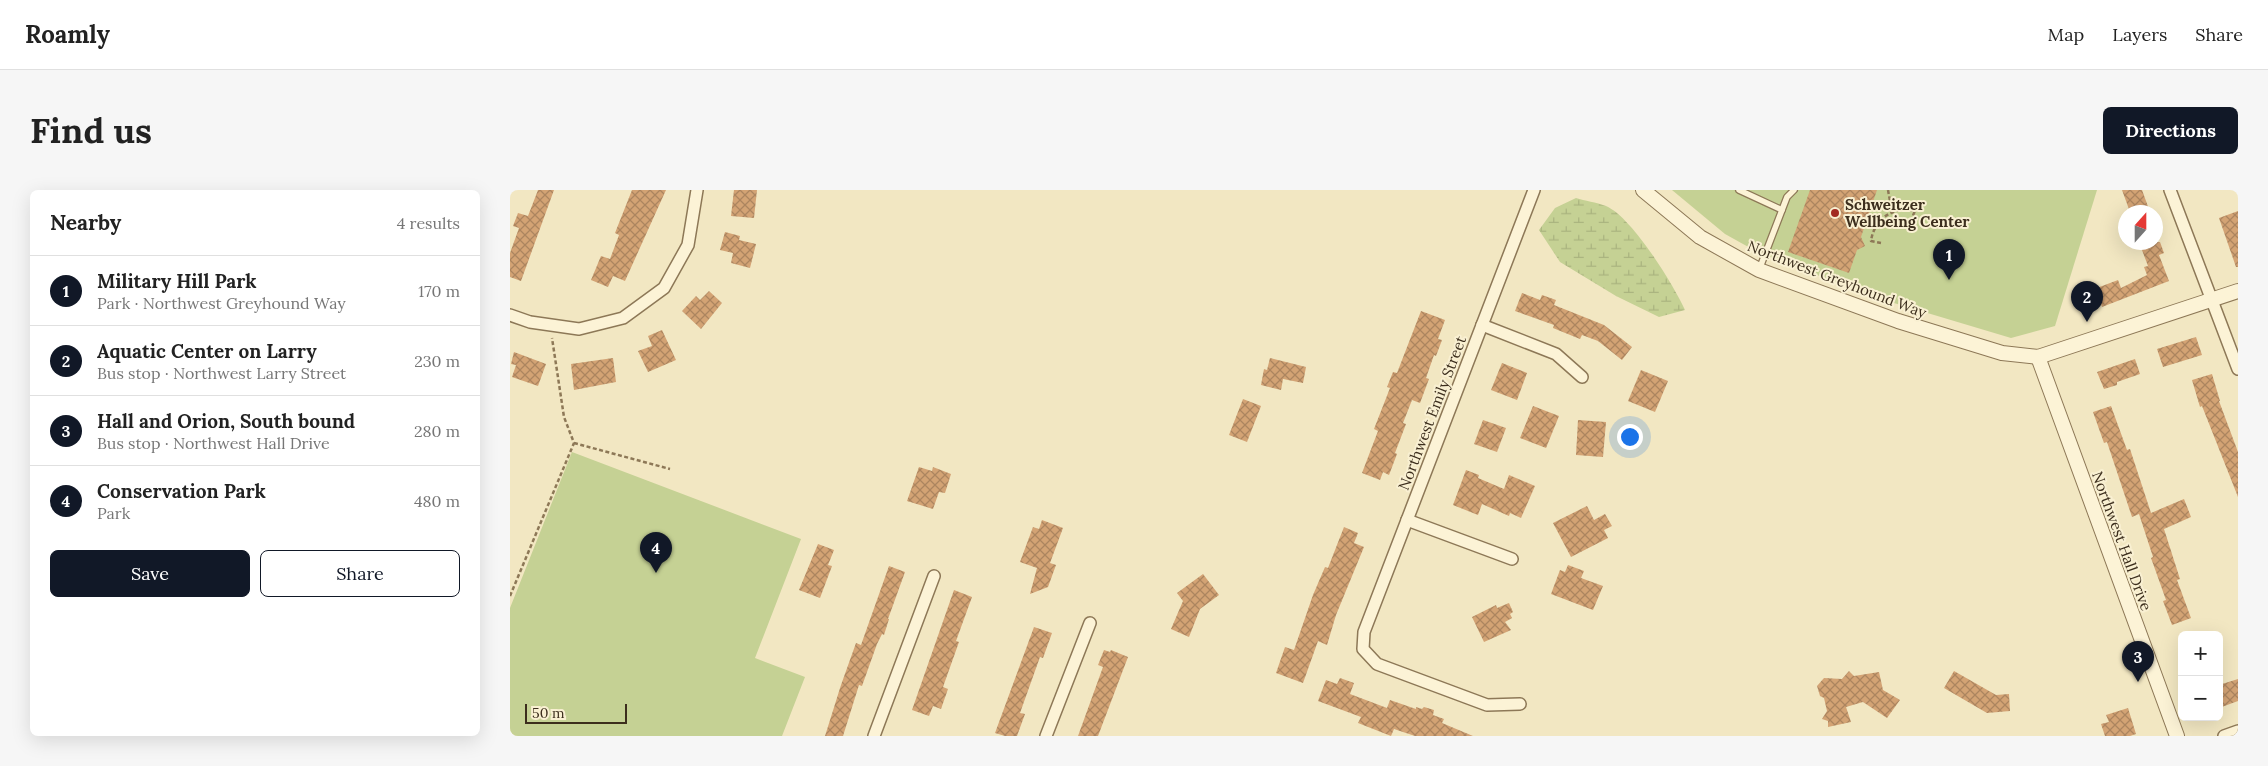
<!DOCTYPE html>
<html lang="en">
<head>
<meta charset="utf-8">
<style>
	:root { --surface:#fff; --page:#f6f6f6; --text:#222; --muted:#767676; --line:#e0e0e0; --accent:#111827 }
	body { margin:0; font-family:Lora,serif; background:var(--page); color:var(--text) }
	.controls { position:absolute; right:15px; bottom:15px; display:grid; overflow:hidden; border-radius:8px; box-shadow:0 5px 20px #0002 }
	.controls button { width:45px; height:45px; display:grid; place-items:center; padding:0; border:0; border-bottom:1px solid var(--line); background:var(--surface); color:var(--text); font:25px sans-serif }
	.compass { position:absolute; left:1608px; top:15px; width:45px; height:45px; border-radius:50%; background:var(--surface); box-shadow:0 5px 20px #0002; rotate:21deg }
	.scale { position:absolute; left:15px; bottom:12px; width:102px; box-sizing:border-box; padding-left:5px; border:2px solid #3c2e1d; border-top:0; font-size:14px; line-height:18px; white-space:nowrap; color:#3c2e1d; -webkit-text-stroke:4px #f9f0d2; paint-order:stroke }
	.you { position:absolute; left:1119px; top:246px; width:18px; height:18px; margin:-12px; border:4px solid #fff; border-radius:50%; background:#1a73e8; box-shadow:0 0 0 8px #1a73e833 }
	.badge { display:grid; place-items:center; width:32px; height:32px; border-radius:50%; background:var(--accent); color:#fff; font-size:16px; font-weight:700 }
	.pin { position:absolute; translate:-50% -41px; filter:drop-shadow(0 1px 2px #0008) }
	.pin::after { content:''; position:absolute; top:26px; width:18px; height:15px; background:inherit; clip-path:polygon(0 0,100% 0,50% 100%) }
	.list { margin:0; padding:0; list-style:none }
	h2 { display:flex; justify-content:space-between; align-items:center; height:65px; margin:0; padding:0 20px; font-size:21px }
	h2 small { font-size:16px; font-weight:400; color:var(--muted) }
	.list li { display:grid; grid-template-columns:32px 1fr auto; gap:15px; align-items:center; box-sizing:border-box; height:70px; padding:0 20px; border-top:1px solid var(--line) }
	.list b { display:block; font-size:19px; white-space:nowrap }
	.list p { margin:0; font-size:16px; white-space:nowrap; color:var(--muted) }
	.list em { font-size:16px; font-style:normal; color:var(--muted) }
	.actions { display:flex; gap:10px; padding:15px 20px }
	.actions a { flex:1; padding:11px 0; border:1px solid var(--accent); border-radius:8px; text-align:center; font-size:18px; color:var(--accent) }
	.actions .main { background:var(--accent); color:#fff }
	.map { position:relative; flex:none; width:1728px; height:546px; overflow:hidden; border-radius:8px }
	header { display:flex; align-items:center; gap:30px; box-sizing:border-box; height:70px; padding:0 25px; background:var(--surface); border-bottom:1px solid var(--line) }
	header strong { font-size:24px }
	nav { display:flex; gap:28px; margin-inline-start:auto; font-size:18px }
	.intro { display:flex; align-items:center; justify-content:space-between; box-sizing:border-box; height:120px; padding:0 30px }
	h1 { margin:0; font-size:35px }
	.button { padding:12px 22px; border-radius:8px; background:var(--accent); color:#fff; font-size:18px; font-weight:700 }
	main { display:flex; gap:30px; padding:0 30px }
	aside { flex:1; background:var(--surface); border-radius:8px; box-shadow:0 5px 20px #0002 }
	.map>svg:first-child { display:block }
</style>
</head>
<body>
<header>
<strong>Roamly</strong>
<nav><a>Map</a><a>Layers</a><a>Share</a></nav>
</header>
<div class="intro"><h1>Find us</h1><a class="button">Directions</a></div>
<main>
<aside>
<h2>Nearby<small>4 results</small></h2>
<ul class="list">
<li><span class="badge">1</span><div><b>Military Hill Park</b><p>Park · Northwest Greyhound Way</p></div><em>170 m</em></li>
<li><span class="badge">2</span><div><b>Aquatic Center on Larry</b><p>Bus stop · Northwest Larry Street</p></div><em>230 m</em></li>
<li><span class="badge">3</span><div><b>Hall and Orion, South bound</b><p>Bus stop · Northwest Hall Drive</p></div><em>280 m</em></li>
<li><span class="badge">4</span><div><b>Conservation Park</b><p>Park</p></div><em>480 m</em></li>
</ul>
<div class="actions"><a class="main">Save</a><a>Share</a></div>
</aside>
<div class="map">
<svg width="1728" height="546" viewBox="0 0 1728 546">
	<defs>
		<pattern id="wetland-marsh" width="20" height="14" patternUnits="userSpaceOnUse" patternTransform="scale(1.25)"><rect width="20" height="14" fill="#c5d194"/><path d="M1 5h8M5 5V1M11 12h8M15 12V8" fill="none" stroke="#aab47f"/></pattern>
		<pattern id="building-cross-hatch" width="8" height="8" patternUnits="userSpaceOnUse" patternTransform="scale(1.25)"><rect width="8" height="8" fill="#d3a374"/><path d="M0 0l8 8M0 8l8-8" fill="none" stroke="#ac855f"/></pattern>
	</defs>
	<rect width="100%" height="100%" fill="#f2e7c2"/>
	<path fill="url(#wetland-marsh)" d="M1066,8C1075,11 1086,12 1096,16C1122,27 1163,94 1175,120L1149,127L1106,106L1050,72L1029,40L1045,18Z"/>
	<g fill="#c5d194">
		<polygon points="1162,0 1587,0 1545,136 1501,148 1374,110 1264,69 1242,59 1215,44"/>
		<polygon points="62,262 291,349 245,468 295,487 272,546 0,546 0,418"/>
	</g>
	<g fill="url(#building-cross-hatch)">
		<polygon points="28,0 44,0 11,91 0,87 0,63 9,38 3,36 8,23 18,26"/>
		<polygon points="122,0 156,0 115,91 103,86 98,97 81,90 91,66 100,69 109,45 105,43"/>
		<polygon points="224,0 247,0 244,28 221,26"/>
		<polygon points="1300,0 1367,0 1351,47 1355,56 1347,60 1339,83 1278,62"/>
		<polygon points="1612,0 1632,0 1640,22 1620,22"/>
		<polygon points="1728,21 1728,77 1726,77 1709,28"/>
		<polygon points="215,42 230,46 229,50 246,54 240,78 221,73 223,63 210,60"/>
		<polygon points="1629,52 1650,52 1654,63 1649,65 1659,91 1592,117 1591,114 1577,120 1571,104 1608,90 1611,98 1637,85 1634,77 1638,76"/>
		<polygon points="199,101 212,113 191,139 172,121 186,106 190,110"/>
		<polygon points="1012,103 1030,110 1032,105 1046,110 1044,115 1094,135 1122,157 1112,170 1088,151 1072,145 1070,149 1043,138 1044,135 1005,121"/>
		<polygon points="911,121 935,130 928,149 932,150 926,166 924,165 916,188 919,189 910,213 902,210 893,233 896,234 885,263 887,264 879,285 873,282 870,290 852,283 868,241 864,239 880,198 877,197 883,182 887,183"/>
		<polygon points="152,140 166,170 138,182 128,161 142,156 138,146"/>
		<polygon points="1686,147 1692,165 1653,177 1647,159"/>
		<polygon points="4,162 36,174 28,196 2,187 6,175 1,174"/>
		<polygon points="103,168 106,192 64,200 61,174"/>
		<polygon points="760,168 796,177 793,193 773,189 771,200 751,195 754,179 757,180"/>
		<polygon points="1625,169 1630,184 1607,192 1607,195 1594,199 1587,182"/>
		<polygon points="992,173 1017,183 1007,210 981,200"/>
		<polygon points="1131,180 1158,191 1145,222 1118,211"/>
		<polygon points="1702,184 1710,211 1709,211 1728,262 1728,307 1692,216 1690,217 1682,190"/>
		<polygon points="733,209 751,216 737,252 719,245"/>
		<polygon points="1023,216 1049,226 1036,258 1010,248"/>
		<polygon points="1601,216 1617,260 1620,259 1641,323 1674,309 1681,327 1654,339 1670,389 1667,390 1681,428 1662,435 1653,411 1656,410 1641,368 1643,367 1629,324 1622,327 1597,252 1594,253 1583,222"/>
		<polygon points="973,230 996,238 987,262 964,254"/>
		<polygon points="1068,230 1096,232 1093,267 1066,265"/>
		<polygon points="409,277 422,281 423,277 441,284 435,303 429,302 423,319 397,311"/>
		<polygon points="956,280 969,285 968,288 994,299 999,285 1025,296 1011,328 1000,323 999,326 972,314 968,325 943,315"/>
		<polygon points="1077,316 1084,330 1095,324 1102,336 1094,340 1098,348 1061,367 1043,333"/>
		<polygon points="532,330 553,338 540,373 546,375 538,397 520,404 527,378 510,372 523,337 529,339"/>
		<polygon points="834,337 848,343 844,353 854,357 826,425 817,455 808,451 793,493 766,483 775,457 784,460 803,405 815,377 818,378"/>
		<polygon points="308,354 324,360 318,375 322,376 310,408 289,400"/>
		<polygon points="1058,375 1074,381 1071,388 1093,396 1083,420 1041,404 1050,380 1055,382"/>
		<polygon points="379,376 395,382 378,429 379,429 374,445 372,444 367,454 352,496 349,495 333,546 315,546 331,495 346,453 351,455"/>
		<polygon points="693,384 709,405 690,419 679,447 661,439 673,411 667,403"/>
		<polygon points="444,400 462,407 446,451 449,452 433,497 438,499 431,519 423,516 419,526 402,520"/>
		<polygon points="999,413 1003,422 1000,424 1002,428 995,432 1001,440 974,452 962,427 986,415 987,418"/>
		<polygon points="524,437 542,443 533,468 530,467 510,523 515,524 507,546 495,546 485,543"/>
		<polygon points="594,460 600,462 601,460 618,467 588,546 568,546 593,477 588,475"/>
		<polygon points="1339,481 1344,486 1369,482 1373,500 1390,510 1377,528 1353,512 1336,517 1341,532 1318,537 1318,531 1312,529 1317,521 1314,508 1310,506 1307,496 1314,488 1332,489"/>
		<polygon points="1444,481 1486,505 1499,504 1500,521 1477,523 1434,498"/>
		<polygon points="830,488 844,493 840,504 877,518 880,510 906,519 906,517 912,519 914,517 924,520 923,525 934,529 932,533 963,546 905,546 884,539 881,546 848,533 851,527 808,511 816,490 827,494"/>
		<polygon points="1728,489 1728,511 1709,518 1709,495"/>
		<polygon points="1618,518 1626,544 1620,546 1595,546 1591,534 1599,532 1596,525"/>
	</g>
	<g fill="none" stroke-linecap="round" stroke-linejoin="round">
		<g stroke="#8d7857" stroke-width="8">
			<g id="service">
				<polyline points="1229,0 1272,20"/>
				<polyline points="1249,80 1277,7 1284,0"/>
			</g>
		</g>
		<g stroke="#8d7857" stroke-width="14">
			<g id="minor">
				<polyline points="1660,0 1728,179"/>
				<polyline points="0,125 20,132 69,139 113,128 154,98 178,55 187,0"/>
				<polyline points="972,135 1046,164 1072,187"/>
				<polyline points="897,330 1002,369"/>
				<polyline points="1010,514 977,515 867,474 853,459 854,442 1024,0"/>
				<polyline points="364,546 424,386"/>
				<polyline points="536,546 580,433"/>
				<polyline points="1714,546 1728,541"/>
			</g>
		</g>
		<g stroke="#8d7857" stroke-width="16">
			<g id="tertiary">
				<polyline points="1133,0 1190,47 1249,80 1388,131 1492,163 1528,167 1728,101"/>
				<polyline points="1528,167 1667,546"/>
			</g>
		</g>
		<g stroke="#8d7857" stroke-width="2.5" stroke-dasharray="4 2.5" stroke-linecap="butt">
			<polyline points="1378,0 1382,22"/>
			<path d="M1371,53L1361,51C1364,29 1383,16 1405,21L1400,32"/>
			<polyline points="64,253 160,279"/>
			<polyline points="0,406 64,253 54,227 42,148"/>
		</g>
		<use href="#service" stroke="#fcf3d6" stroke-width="5.5"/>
		<use href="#minor" stroke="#fcf3d6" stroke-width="11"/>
		<use href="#tertiary" stroke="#fcf3d6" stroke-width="14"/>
	</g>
	<circle fill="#a22b21" stroke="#f9f0d2" stroke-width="2" cx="1325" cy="23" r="5"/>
	<g text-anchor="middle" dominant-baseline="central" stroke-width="4" stroke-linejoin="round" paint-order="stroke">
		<g font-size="15" font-weight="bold" fill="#3c2e1d" stroke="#f9f0d2" text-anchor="start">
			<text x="1335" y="14">Schweitzer<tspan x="1335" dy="17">Wellbeing Center</tspan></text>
		</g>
		<g font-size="15" fill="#3c2e1d" stroke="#f9f0d2">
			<text transform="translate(1327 89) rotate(21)">Northwest Greyhound Way</text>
			<text transform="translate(922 223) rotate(-69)">Northwest Emily Street</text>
			<text transform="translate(1612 351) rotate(70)">Northwest Hall Drive</text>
		</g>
	</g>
</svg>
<div class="controls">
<button>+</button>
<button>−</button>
</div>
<svg class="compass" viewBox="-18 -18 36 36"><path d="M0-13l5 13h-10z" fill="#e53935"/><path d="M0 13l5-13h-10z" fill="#767676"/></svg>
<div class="scale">50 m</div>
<div class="you"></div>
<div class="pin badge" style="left:1439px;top:90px">1</div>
<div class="pin badge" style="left:1577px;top:132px">2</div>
<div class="pin badge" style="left:1628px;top:492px">3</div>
<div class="pin badge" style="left:146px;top:383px">4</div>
</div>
</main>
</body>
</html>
